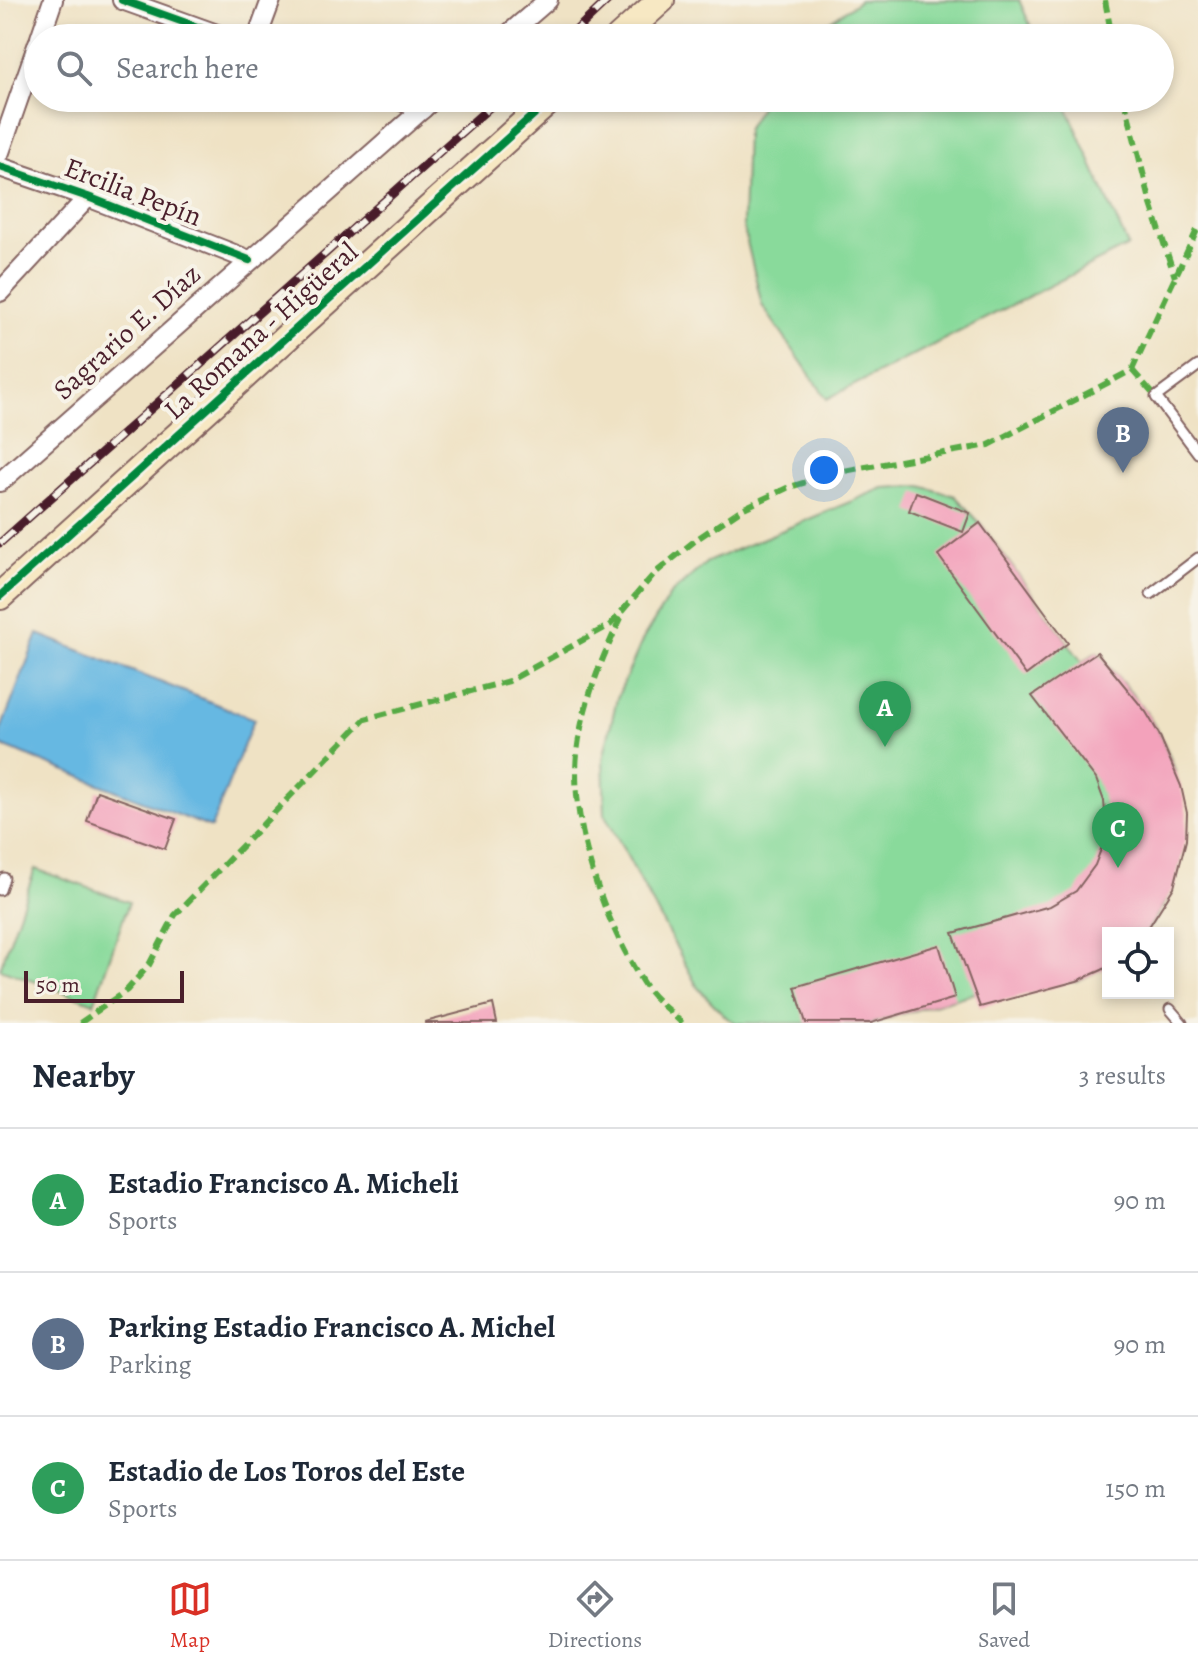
<!DOCTYPE html>
<html lang="en">
<head>
<meta charset="utf-8">
<style>
	:root { --surface:#fff; --page:#f6f6f7; --text:#1f2937; --muted:#747a83; --line:#e0e1e3; --accent:#d93025 }
	body { margin:0; font-family:Alegreya,serif; background:var(--page); color:var(--text) }
	.controls { position:absolute; right:24px; bottom:24px; display:grid; overflow:hidden; border-radius:0px; box-shadow:0 4px 12px #0003 }
	.controls button { width:72px; height:72px; display:grid; place-items:center; padding:0; border:0; border-bottom:2px solid var(--line); background:var(--surface); color:var(--text); font:40px sans-serif }
	.scale { position:absolute; left:24px; bottom:20px; width:160px; box-sizing:border-box; padding-left:8px; border:4px solid #4a1f2b; border-top:0; font-size:22px; line-height:28px; white-space:nowrap; color:#4a1f2b; -webkit-text-stroke:6px #f7f3e8; paint-order:stroke }
	.you { position:absolute; left:824px; top:470px; width:28px; height:28px; margin:-20px; border:6px solid #fff; border-radius:50%; background:#1a73e8; box-shadow:0 0 0 12px #1a73e833 }
	.badge { display:grid; place-items:center; width:52px; height:52px; border-radius:50%; background:var(--accent); color:#fff; font-size:26px; font-weight:700 }
	.pin { position:absolute; translate:-50% -66px; filter:drop-shadow(0 2px 4px #0008) }
	.pin::after { content:''; position:absolute; top:42px; width:28px; height:24px; background:inherit; clip-path:polygon(0 0,100% 0,50% 100%) }
	.list { margin:0; padding:0; list-style:none }
	h2 { display:flex; justify-content:space-between; align-items:center; height:104px; margin:0; padding:0 32px; font-size:34px }
	h2 small { font-size:26px; font-weight:400; color:var(--muted) }
	.list li { display:grid; grid-template-columns:52px 1fr auto; gap:24px; align-items:center; box-sizing:border-box; height:144px; padding:0 32px; border-top:2px solid var(--line) }
	.list b { display:block; font-size:30px; white-space:nowrap }
	.list p { margin:0; font-size:26px; white-space:nowrap; color:var(--muted) }
	.list em { font-size:26px; font-style:normal; color:var(--muted) }
	.icon { flex:none; width:44px; height:44px; fill:none; stroke:currentColor; stroke-width:2; stroke-linecap:round; stroke-linejoin:round }
	.map { position:relative; flex:none; width:1198px; height:1023px; overflow:hidden }
	.search { position:absolute; background:var(--surface); box-shadow:0 4px 12px #0003; left:24px; right:24px; top:24px; height:88px; display:flex; align-items:center; gap:20px; box-sizing:border-box; padding:0 28px; border-radius:44px; color:var(--muted); font-size:30px }
	.sheet { height:536px; background:var(--surface) }
	nav { display:flex; justify-content:space-around; align-items:center; box-sizing:border-box; height:112px; border-top:2px solid var(--line); background:var(--surface); font-size:22px; color:var(--muted) }
	nav a { display:grid; justify-items:center; gap:4px }
	nav .on { color:var(--accent) }
	.map>svg:first-child { display:block }
</style>
</head>
<body>
<div class="map">
<svg width="1198" height="1023" viewBox="0 0 1198 1023">
	<rect width="100%" height="100%" fill="#f7f3e8"/>
	<filter id="ink" filterUnits="userSpaceOnUse"><feTurbulence type="fractalNoise" baseFrequency=".0125" numOctaves="2"/><feDisplacementMap in="SourceGraphic" scale="16" xChannelSelector="R" yChannelSelector="G"/><feConvolveMatrix kernelMatrix="1 2 1 2 8 2 1 2 1" color-interpolation-filters="sRGB"/></filter>
	<filter id="wash" filterUnits="userSpaceOnUse"><feTurbulence type="fractalNoise" baseFrequency=".006" numOctaves="4" result="noise"/><feDisplacementMap in="SourceGraphic" scale="32" xChannelSelector="R" yChannelSelector="G"/><feGaussianBlur stdDeviation="1.8" result="paint"/><feColorMatrix in="noise" values="0 0 0 0 0 0 0 0 0 0 0 0 0 0 0 0 0 1.4 0 .05"/><feComposite in="paint" operator="in"/></filter>
	<g filter="url(#wash)">
		<rect width="100%" height="100%" fill="#efe2c4"/>
		<g fill="#89da9b" stroke="#6a7c63" stroke-width="2">
			<polygon points="860,0 1019,0 1036,38 807,38"/>
			<polygon points="765,98 1063,98 1128,246 827,399 762,305 743,225 746,130"/>
			<path d="M921,486L955,496L980,523L1082,662L1097,652C1113,673 1133,693 1148,715C1195,789 1198,862 1145,933H1108V966L1077,981L975,993L871,1023H737L727,1018L698,988L605,815L603,759L617,698L643,639L670,595L707,562L883,488Z"/>
			<polygon points="35,869 129,902 94,1003 0,969"/>
		</g>
		<polygon fill="#66b8e2" stroke="#586c86" stroke-width="2" points="38,634 254,719 211,828 0,745 0,732"/>
		<g id="blocks">
			<g fill="#f3a2bb">
				<polygon points="916,492 970,513 963,532 909,511"/>
				<polygon points="980,523 1068,643 1026,675 938,555"/>
				<polygon points="1097,652 1146,712 1159,734 1181,786 1187,813 1186,840 1174,887 1145,933 1108,933 1108,966 1102,970 1077,981 980,1007 953,933 1050,906 1076,891 1095,865 1103,844 1106,823 1104,801 1096,779 1032,696"/>
				<polygon points="97,791 176,819 165,849 87,821"/>
				<polygon points="939,945 955,998 871,1023 806,1023 795,987"/>
				<polygon points="493,1004 497,1023 425,1023 425,1022"/>
			</g>
		</g>
	</g>
	<g filter="url(#ink)">
		<use href="#blocks" fill-opacity="0" stroke="#846361" stroke-width="2"/>
		<g fill="none" stroke-linecap="round" stroke-linejoin="round">
			<g stroke="#846361" stroke-width="13">
				<g id="lane">
					<polyline points="1198,366 1156,397 1198,453"/>
					<polyline points="1151,594 1198,558"/>
					<polyline points="0,890 4,878"/>
					<polyline points="1170,1009 1182,1023"/>
				</g>
			</g>
			<g stroke="#846361" stroke-width="22">
				<g id="street">
					<polyline points="122,0 228,38"/>
					<polyline points="40,38 53,0"/>
					<polyline points="257,38 271,0"/>
					<polyline points="504,38 548,0"/>
					<polyline points="393,98 423,109"/>
					<polyline points="0,152 38,43"/>
					<polyline points="0,167 88,197 249,260"/>
					<polyline points="0,292 88,197"/>
					<polyline points="0,482 435,98"/>
				</g>
			</g>
			<g stroke="#846361" stroke-width="30">
				<g id="secondary">
					<polyline points="619,38 661,0"/>
					<polyline points="0,596 552,98"/>
				</g>
			</g>
			<use href="#lane" stroke="#fff" stroke-width="9"/>
			<use href="#street" stroke="#fff" stroke-width="18"/>
			<use href="#secondary" stroke="#f7e8c3" stroke-width="26"/>
			<g stroke="#4a1f2b" stroke-width="9">
				<g id="rail">
					<polyline points="568,38 608,0"/>
					<polyline points="0,543 500,98"/>
				</g>
			</g>
			<use href="#rail" stroke="#f7f3e8" stroke-width="6" stroke-dasharray="18" stroke-linecap="butt"/>
			<g stroke="#57aa44" stroke-width="6" stroke-dasharray="12 6" stroke-linecap="butt">
				<polyline points="1105,0 1112,38"/>
				<polyline points="1124,98 1151,204 1175,277"/>
				<polyline points="1132,370 1156,397"/>
				<path d="M621,618C602,658 584,701 578,745C567,822 605,925 647,989C656,1001 671,1012 682,1023"/>
				<polyline points="80,1023 127,990 149,965 175,915 365,719 509,681 610,625 654,574 697,539 742,509 787,488 838,472 989,445 1132,370 1198,228"/>
			</g>
			<g stroke="#f7f3e8" stroke-width="13">
				<g id="cycleway">
					<polyline points="122,0 228,38"/>
					<polyline points="0,167 88,197 249,260"/>
					<polyline points="0,596 552,98"/>
				</g>
			</g>
			<use href="#cycleway" stroke="#00873e" stroke-width="8"/>
		</g>
	</g>
	<g text-anchor="middle" dominant-baseline="central" stroke-width="8" stroke-linejoin="round" paint-order="stroke">
		<g font-size="28" fill="#4a1f2b" stroke="#f7f3e8">
			<text transform="translate(133 192) rotate(21)">Ercilia Pepín</text>
			<text transform="translate(261 331) rotate(-42)">La Romana - Higüeral</text>
			<text transform="translate(127 332) rotate(-42)">Sagrario E. Díaz</text>
		</g>
	</g>
</svg>
<div class="controls">
<button><svg class="icon" aria-label="locate" viewBox="0 0 24 24"><circle cx="12" cy="12" r="6"/><path d="M12 2v4M12 18v4M2 12h4M18 12h4"/></svg></button>
</div>
<div class="scale">50 m</div>
<div class="you"></div>
<div class="pin badge" style="left:885px;top:747px;background:#2e9e5b">A</div>
<div class="pin badge" style="left:1123px;top:473px;background:#5c6f8a">B</div>
<div class="pin badge" style="left:1118px;top:868px;background:#2e9e5b">C</div>
<div class="search"><svg class="icon" aria-label="search" viewBox="0 0 24 24"><circle cx="10" cy="10" r="6"/><path d="M15 15l6 6"/></svg>Search here</div>
</div>
<section class="sheet">
<h2>Nearby<small>3 results</small></h2>
<ul class="list">
<li><span class="badge" style="background:#2e9e5b">A</span><div><b>Estadio Francisco A. Micheli</b><p>Sports</p></div><em>90 m</em></li>
<li><span class="badge" style="background:#5c6f8a">B</span><div><b>Parking Estadio Francisco A. Michel</b><p>Parking</p></div><em>90 m</em></li>
<li><span class="badge" style="background:#2e9e5b">C</span><div><b>Estadio de Los Toros del Este</b><p>Sports</p></div><em>150 m</em></li>
</ul>
</section>
<nav>
<a class="on"><svg class="icon" aria-label="map" viewBox="0 0 24 24"><path d="M3 6l6-2 6 2 6-2v14l-6 2-6-2-6 2zM9 4v14M15 6v14"/></svg>Map</a>
<a><svg class="icon" aria-label="directions" viewBox="0 0 24 24"><path d="M12 3l9 9-9 9-9-9zM9 14v-3h6M13 9l2 2-2 2"/></svg>Directions</a>
<a><svg class="icon" aria-label="saved" viewBox="0 0 24 24"><path d="M7 4h10v16l-5-4-5 4z"/></svg>Saved</a>
</nav>
</body>
</html>
